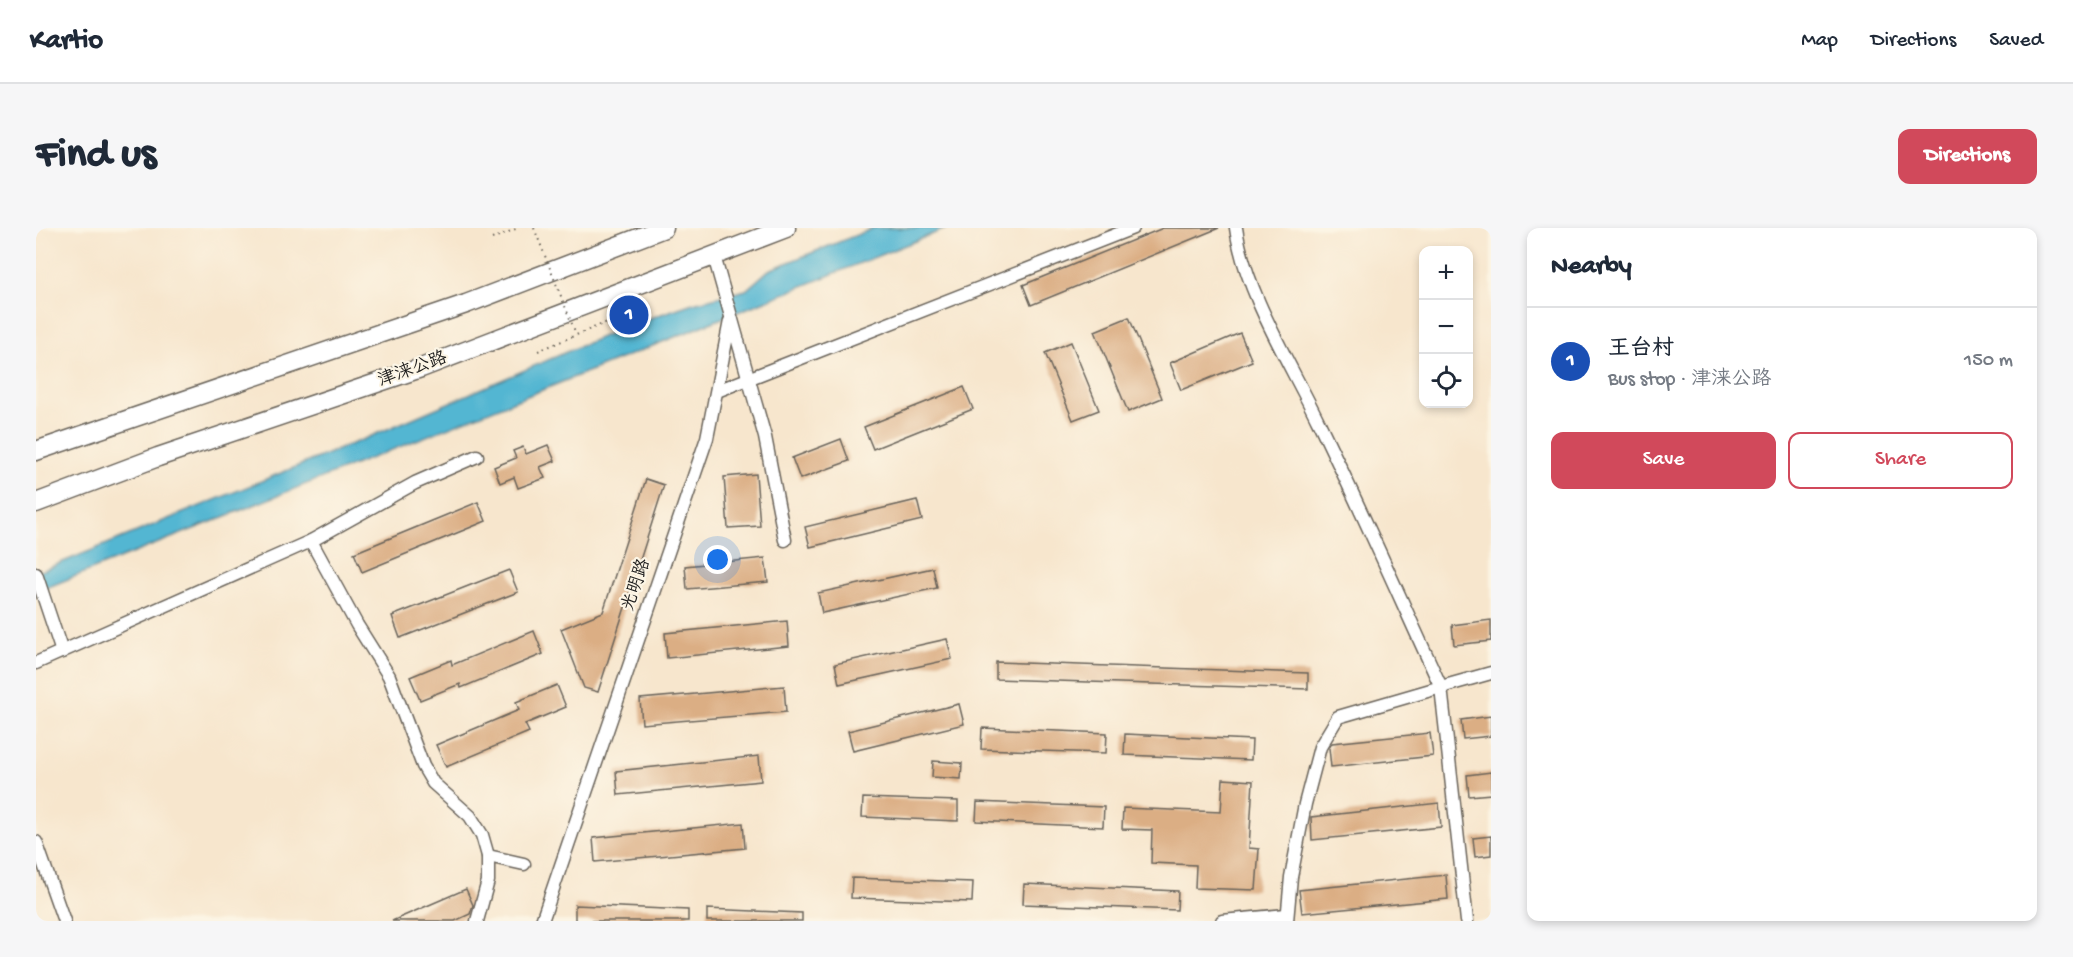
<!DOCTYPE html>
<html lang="en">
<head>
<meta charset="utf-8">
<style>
	:root { --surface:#fff; --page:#f6f6f7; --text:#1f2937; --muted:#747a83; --line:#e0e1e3; --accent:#d1495b }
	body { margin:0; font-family:"Gochi Hand","LXGW WenKai TC",sans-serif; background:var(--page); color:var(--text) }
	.controls { position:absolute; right:18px; top:18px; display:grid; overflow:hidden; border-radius:12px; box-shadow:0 3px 9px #0003 }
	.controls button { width:54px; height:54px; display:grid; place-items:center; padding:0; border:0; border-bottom:2px solid var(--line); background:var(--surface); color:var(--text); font:30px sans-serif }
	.you { position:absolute; left:682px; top:332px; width:21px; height:21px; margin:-15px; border:4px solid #fff; border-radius:50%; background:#1a73e8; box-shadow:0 0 0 9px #1a73e833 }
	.badge { display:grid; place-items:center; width:39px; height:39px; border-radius:50%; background:var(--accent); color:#fff; font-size:20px; font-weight:700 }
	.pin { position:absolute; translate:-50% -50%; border:3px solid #fff; box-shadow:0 2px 6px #0006 }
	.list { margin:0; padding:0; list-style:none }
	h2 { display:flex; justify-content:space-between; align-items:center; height:78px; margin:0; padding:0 24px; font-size:26px }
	h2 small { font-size:20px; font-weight:400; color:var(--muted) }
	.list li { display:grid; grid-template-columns:39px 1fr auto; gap:18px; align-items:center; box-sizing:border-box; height:108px; padding:0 24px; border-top:2px solid var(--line) }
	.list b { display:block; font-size:22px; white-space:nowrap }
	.list p { margin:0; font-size:20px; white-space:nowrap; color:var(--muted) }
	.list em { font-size:20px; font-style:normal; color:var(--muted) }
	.actions { display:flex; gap:12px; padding:18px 24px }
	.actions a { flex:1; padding:14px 0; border:2px solid var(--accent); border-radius:12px; text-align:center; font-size:21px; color:var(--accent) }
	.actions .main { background:var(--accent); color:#fff }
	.icon { flex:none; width:33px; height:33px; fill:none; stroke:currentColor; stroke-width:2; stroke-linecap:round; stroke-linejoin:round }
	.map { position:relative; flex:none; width:1455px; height:693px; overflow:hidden; border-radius:12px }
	header { display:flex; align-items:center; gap:36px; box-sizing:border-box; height:84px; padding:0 30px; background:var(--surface); border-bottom:2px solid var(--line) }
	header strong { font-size:28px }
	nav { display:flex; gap:33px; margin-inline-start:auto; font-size:21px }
	.intro { display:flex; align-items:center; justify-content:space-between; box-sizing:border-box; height:144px; padding:0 36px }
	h1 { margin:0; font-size:42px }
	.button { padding:15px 27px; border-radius:12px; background:var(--accent); color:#fff; font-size:21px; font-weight:700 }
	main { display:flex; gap:36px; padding:0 36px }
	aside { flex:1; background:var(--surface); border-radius:12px; box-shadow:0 3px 9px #0003 }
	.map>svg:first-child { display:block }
</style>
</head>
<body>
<header>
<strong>Kartio</strong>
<nav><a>Map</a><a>Directions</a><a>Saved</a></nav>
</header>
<div class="intro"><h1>Find us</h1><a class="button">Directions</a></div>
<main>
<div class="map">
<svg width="1455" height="693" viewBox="0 0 1455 693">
	<rect width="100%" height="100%" fill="#fcf5e5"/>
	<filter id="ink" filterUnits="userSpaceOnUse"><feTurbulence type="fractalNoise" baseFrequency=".0167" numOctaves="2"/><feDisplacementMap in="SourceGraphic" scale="12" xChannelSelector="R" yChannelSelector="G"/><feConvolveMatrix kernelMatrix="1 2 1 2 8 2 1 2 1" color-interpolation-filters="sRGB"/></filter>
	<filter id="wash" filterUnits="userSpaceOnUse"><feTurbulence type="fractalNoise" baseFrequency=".008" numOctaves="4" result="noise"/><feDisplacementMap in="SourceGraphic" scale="24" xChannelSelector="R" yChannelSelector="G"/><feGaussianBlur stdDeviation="1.35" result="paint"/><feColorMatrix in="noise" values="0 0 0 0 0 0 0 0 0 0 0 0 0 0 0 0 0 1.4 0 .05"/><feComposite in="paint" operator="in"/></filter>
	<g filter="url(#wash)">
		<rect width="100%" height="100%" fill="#f7e6cd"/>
		<polygon fill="#53b6d2" stroke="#386977" stroke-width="1.5" points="838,0 912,0 0,364 0,345 333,209 591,98 657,75 710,62 733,42"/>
		<g id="blocks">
			<g fill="#dbae84">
				<polygon points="1127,0 1183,0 995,77 987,57"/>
				<polygon points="1093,89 1126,170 1092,184 1059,103"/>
				<polygon points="1204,105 1216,133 1145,162 1134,135"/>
				<polygon points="1035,114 1063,182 1037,192 1009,125"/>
				<polygon points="928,159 937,181 837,221 828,199"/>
				<polygon points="805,211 813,233 764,251 756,230"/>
				<polygon points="512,217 519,233 504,239 509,250 482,260 478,249 464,255 458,239 480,230 477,223 487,219 490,226"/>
				<polygon points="720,246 724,298 692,300 688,249"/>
				<polygon points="610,251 628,257 562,464 548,460 525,401 567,384"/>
				<polygon points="881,272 886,292 774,319 769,299"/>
				<polygon points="442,274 450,293 326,344 318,325"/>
				<polygon points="729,330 732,354 651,361 649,338"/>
				<polygon points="897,340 901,360 786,385 782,365"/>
				<polygon points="473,342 482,364 364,410 356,388"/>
				<polygon points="1455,392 1455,413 1418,417 1416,397"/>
				<polygon points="751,393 753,418 631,430 629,405"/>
				<polygon points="498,403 507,426 425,460 424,456 384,472 374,449 415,432 416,437"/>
				<polygon points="911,411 916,431 803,456 799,436"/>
				<polygon points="960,434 1272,445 1272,461 960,451"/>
				<polygon points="521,457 530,479 489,496 493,504 410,539 400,517 483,482 480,474"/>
				<polygon points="748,458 750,484 606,496 604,471"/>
				<polygon points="923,476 928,496 817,523 812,503"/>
				<polygon points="1455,488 1455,508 1427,511 1425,492"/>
				<polygon points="946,500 1071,505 1070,525 945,521"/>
				<polygon points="1394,505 1397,528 1295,539 1293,520 1296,515"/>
				<polygon points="1089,506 1216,512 1215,532 1088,527"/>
				<polygon points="723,528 725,553 582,567 580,543"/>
				<polygon points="897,533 926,535 925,551 896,549"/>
				<polygon points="1455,544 1455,566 1433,568 1431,547"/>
				<polygon points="1187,551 1217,553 1213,620 1223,621 1220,662 1159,660 1160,637 1115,635 1116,602 1086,601 1087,580 1185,584"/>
				<polygon points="827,570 922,573 922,593 826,589"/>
				<polygon points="941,574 1068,579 1067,599 940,593"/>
				<polygon points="1403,575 1405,599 1276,612 1275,589"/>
				<polygon points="707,595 709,620 559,634 557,610"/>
				<polygon points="1455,608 1455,627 1439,629 1437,610"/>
				<polygon points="1410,647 1412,671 1266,685 1263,662"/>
				<polygon points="816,650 937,654 936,674 815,670"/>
				<polygon points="988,656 1142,663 1141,682 987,676"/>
				<polygon points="430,661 437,677 434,686 419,693 356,693"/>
				<polygon points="539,677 652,682 652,693 539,693"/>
				<polygon points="671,681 766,685 766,693 671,693"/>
			</g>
		</g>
	</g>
	<g filter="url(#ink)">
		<use href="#blocks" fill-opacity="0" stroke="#69635a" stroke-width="1.5"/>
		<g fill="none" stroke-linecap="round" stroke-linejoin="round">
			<g stroke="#69635a" stroke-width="15">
				<g id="minor">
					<path d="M1200,0C1209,64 1254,135 1282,193C1325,281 1364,370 1405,459L1455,445"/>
					<polyline points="678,28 729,209 749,312"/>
					<polyline points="681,163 1097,0"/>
					<polyline points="275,313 321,397 353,448 387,538 397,555 434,588 446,607 452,628 452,653 441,693"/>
					<polyline points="0,346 26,424"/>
					<polyline points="0,435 275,313 379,255 441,228"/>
					<polyline points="0,614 28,693"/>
					<polyline points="452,628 488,636"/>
					<polyline points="506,693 671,210 694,93"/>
					<polyline points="1186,693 1250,687"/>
					<polyline points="1251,693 1255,649 1269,576 1284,519 1302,489 1405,459 1431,693"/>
				</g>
			</g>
			<g stroke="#69635a" stroke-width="21">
				<g id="highway">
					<polyline points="0,223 430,76 628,0"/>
					<polyline points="0,275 122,229 385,140 750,0"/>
				</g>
			</g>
			<g stroke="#69635a" stroke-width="2" stroke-dasharray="1.5 4.5" stroke-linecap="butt">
				<polyline points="456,11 482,0"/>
				<polyline points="502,123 581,90"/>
			</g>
			<use href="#minor" stroke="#fff" stroke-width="12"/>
			<use href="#highway" stroke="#fff" stroke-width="18"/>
			<polyline stroke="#69635a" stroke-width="2" stroke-dasharray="1.5 4.5" stroke-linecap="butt" points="498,0 540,106"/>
		</g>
	</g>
	<g text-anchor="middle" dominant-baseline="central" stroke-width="4.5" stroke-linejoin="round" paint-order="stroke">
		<g font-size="18" fill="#1c1c1c" stroke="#fcf5e5">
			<text transform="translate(377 142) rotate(-20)">津涞公路</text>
			<text transform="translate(601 357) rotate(-71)">光明路</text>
		</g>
	</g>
</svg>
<div class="controls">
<button>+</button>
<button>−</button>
<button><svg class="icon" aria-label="locate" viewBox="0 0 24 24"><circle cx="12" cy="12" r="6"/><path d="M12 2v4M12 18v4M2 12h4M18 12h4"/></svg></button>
</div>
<div class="you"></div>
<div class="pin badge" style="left:593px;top:87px;background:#1a4fb4">1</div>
</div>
<aside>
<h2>Nearby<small></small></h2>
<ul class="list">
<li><span class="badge" style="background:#1a4fb4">1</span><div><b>王台村</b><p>Bus stop · 津涞公路</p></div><em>150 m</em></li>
</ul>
<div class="actions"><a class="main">Save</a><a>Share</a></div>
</aside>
</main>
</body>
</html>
